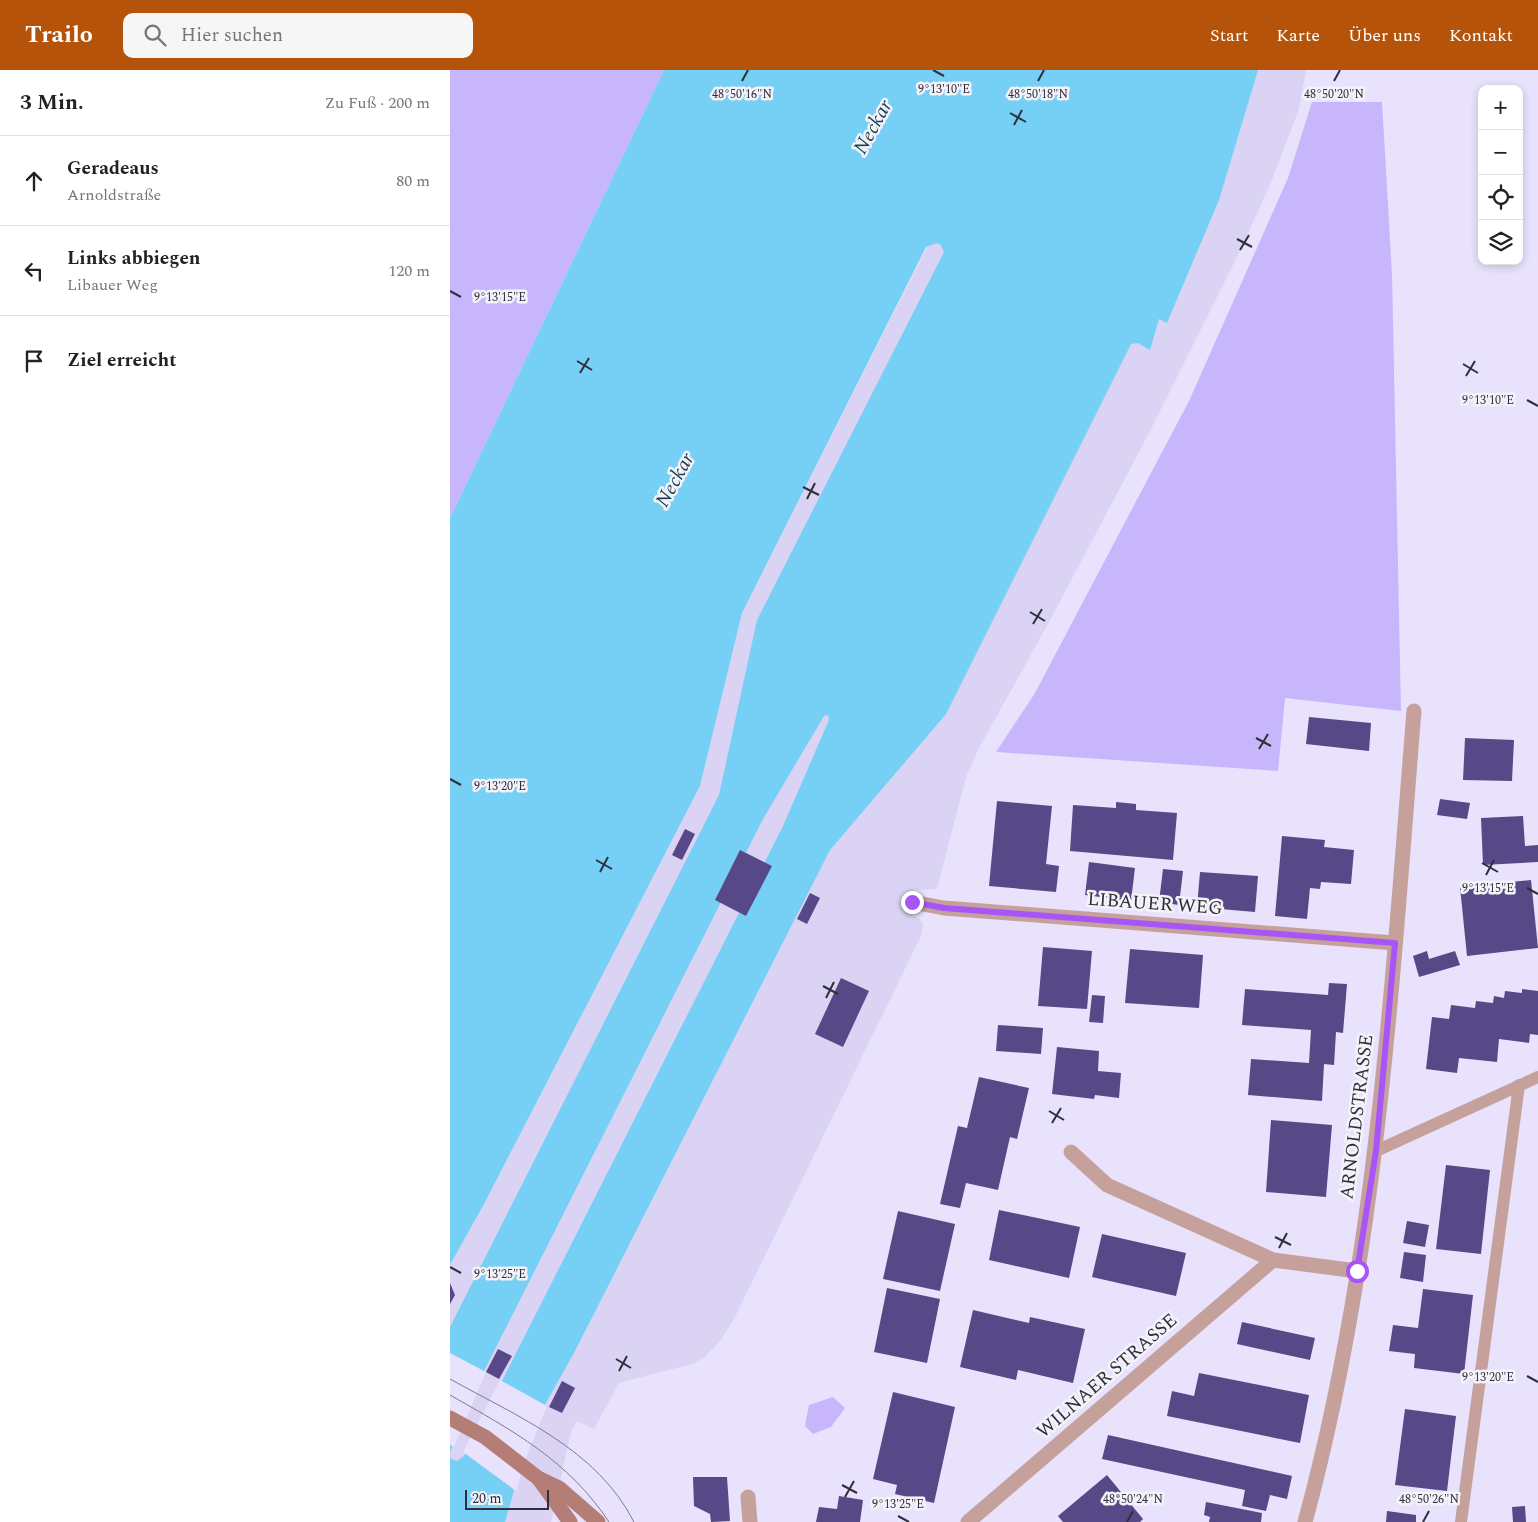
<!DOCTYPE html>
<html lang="de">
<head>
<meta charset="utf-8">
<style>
	:root { --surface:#fff; --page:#f6f6f6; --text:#222; --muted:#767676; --line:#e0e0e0; --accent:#b45309 }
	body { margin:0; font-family:Spectral,serif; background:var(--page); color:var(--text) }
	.controls { position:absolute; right:15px; top:15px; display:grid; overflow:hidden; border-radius:10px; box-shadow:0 2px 8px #0003 }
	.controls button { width:45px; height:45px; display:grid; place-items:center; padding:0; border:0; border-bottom:1px solid var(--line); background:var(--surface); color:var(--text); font:25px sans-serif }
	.scale { position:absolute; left:15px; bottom:12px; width:84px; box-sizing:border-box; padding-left:5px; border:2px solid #312e3b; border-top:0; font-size:14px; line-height:18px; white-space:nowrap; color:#312e3b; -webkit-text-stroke:4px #f4f3f9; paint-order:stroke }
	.stop { position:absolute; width:15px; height:15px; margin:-11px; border:4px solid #a855f7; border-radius:50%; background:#fff }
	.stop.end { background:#a855f7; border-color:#fff; box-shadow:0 1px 5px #0008 }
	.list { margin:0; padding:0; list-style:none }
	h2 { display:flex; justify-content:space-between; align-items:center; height:65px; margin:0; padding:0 20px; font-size:21px }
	h2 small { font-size:16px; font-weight:400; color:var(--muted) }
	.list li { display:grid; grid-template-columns:32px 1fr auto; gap:15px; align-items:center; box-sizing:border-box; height:90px; padding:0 20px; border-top:1px solid var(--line) }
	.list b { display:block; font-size:19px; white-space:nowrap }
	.list p { margin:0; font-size:16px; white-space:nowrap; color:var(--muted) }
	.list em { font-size:16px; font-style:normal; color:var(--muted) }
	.icon { flex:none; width:28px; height:28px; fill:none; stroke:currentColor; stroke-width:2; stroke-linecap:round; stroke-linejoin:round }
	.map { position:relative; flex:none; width:1088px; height:1452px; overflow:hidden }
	header { display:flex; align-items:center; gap:30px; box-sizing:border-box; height:70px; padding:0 25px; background:var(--accent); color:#fff }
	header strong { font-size:24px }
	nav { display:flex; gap:28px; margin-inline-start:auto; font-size:18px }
	.search { width:350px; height:45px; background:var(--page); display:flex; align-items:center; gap:12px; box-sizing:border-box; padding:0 18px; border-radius:10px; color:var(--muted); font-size:19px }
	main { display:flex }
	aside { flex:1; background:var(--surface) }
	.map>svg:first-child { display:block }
</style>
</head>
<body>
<header>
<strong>Trailo</strong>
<div class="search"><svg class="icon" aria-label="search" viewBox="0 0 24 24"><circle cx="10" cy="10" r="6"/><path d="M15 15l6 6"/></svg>Hier suchen</div>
<nav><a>Start</a><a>Karte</a><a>Über uns</a><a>Kontakt</a></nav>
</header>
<main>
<aside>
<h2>3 Min.<small>Zu Fuß · 200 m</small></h2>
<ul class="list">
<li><svg class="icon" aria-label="ahead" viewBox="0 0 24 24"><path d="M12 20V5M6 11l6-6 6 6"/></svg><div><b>Geradeaus</b><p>Arnoldstraße</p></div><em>80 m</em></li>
<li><svg class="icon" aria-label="left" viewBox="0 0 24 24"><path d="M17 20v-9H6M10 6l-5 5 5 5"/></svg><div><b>Links abbiegen</b><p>Libauer Weg</p></div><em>120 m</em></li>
<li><svg class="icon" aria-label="arrive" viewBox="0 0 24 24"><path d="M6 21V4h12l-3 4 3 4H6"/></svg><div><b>Ziel erreicht</b></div></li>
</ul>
</aside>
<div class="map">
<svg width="1088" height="1452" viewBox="0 0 1088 1452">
	<rect width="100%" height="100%" fill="#e8e2fd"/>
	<polygon fill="#dad3f3" points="529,0 856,0 849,39 820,115 786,189 699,363 598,554 529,678 516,707 487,819 463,820 461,845 469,848 473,854 471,866 286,1245 271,1270 255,1287 242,1294 169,1313 144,1359 127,1351 121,1362 101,1452 0,1452 0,1195 34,1134 250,716 292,543 477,177"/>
	<g fill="#c7b6fc">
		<polygon points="0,0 214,0 0,448"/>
		<polygon points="862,32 932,32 942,204 951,641 835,628 828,701 546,682 585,623 739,331 838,108"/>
		<polygon points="383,1327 395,1338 381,1357 363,1364 355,1356 359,1335"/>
	</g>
	<polygon fill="#76cff5" points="214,0 808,0 769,130 717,253 709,249 700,280 688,273 681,274 496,644 380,780 125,1281 92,1340 73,1389 55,1452 0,1452 0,1385 1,1389 7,1391 14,1386 333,756 379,650 378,645 374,646 313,749 34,1301 0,1382 0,1257 269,725 307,550 494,182 491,175 487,173 476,177 292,543 250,716 34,1134 0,1195 0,448"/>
	<g fill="#e8e2fd">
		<polygon points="0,1283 36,1302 4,1377 0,1375"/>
		<polygon points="50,1310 97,1336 75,1390 66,1421 13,1382"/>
	</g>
	<g fill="#574887">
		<polygon points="859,647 921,653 919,681 856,674"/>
		<polygon points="1015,668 1064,670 1062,711 1013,710"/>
		<polygon points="990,729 1020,733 1017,749 987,745"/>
		<polygon points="547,731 602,736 596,794 609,796 606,822 539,816"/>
		<polygon points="666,732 686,734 686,740 727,743 723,790 620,781 623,735 666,738"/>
		<polygon points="1073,746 1075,776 1088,775 1088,792 1033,795 1031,748"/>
		<polygon points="235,759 245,764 232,790 222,785"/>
		<polygon points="832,766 875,770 874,777 904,780 901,814 871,812 870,819 860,818 857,849 825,846"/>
		<polygon points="290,780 322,796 296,846 265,830"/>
		<polygon points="639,792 685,798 681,831 635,825"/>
		<polygon points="713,799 733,801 729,835 709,832"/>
		<polygon points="750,802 808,806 805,842 747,837"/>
		<polygon points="1081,810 1088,878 1017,886 1010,817"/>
		<polygon points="360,823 370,828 357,854 347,849"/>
		<polygon points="593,877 642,881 637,939 588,936"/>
		<polygon points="680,879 753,885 749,938 675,933"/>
		<polygon points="977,881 979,889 1005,881 1010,895 969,907 963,886"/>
		<polygon points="391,908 419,921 393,977 365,964"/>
		<polygon points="879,913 897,914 893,963 886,962 884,995 874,994 872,1031 798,1025 801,989 859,993 861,960 792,955 795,919 878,925"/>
		<polygon points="1072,919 1088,921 1088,965 1080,964 1079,973 1049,969 1047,992 1009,988 1007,1003 976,999 982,947 999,949 1001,935 1025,938 1026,931 1043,933 1044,926 1054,928 1055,921 1072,923"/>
		<polygon points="642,925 655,926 653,953 639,952"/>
		<polygon points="548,955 593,958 591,984 546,981"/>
		<polygon points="607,977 649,981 648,1001 671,1003 669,1028 645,1025 644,1029 602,1024"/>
		<polygon points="529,1007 579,1018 567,1069 560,1067 548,1120 516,1113 510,1138 490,1134 508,1056 517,1058"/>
		<polygon points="821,1050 882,1055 876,1127 816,1122"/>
		<polygon points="996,1095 1040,1100 1031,1184 986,1179"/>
		<polygon points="549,1140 630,1157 619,1208 539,1190"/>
		<polygon points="448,1141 505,1154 490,1221 433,1209"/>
		<polygon points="957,1151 979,1155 975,1177 953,1173"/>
		<polygon points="652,1164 736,1183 726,1226 642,1207"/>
		<polygon points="954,1182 976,1185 973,1212 950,1208"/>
		<polygon points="0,1213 5,1225 0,1234"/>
		<polygon points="437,1218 490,1229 477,1293 424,1282"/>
		<polygon points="973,1219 1023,1225 1014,1304 964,1298 965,1284 939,1281 943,1255 968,1258"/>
		<polygon points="523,1240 579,1253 580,1247 635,1259 623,1313 568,1300 566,1310 510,1297"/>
		<polygon points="792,1252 865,1268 860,1290 787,1274"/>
		<polygon points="48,1279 62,1286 49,1309 36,1302"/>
		<polygon points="749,1303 859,1325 850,1373 717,1346 722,1321 744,1326"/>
		<polygon points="112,1311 125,1318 112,1343 99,1337"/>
		<polygon points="443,1322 505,1337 484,1433 445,1424 447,1415 423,1409"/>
		<polygon points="955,1339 1006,1346 997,1421 945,1415"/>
		<polygon points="658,1365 842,1406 837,1429 820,1425 816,1441 792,1436 795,1420 652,1389"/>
		<polygon points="657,1405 693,1449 690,1452 613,1452 608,1446"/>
		<polygon points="243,1407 277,1407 280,1451 261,1452 260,1444 244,1436"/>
		<polygon points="389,1426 413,1430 410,1452 366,1452 369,1437 387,1439"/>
		<polygon points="756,1432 812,1443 811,1452 759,1452 760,1447 754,1445"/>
		<polygon points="1075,1436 1076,1452 1063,1452 1062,1437"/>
		<polygon points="937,1441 966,1445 966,1452 936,1452"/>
	</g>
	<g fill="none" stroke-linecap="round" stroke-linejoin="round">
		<g stroke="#c6a19b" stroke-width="12">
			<polyline points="926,1081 1088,1007"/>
			<polyline points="1011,1452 1069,1015"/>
		</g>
		<g stroke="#c6a19b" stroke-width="15">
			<polyline points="462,832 494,838 945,873"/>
			<polyline points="621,1082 657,1115 823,1190 907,1201"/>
			<polyline points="298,1427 300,1452"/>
			<polyline points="518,1452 823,1190"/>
			<path d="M855,1452C927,1188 942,912 964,641"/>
		</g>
		<g stroke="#b47e77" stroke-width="15">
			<polyline points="0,1348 35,1367 88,1408 109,1418 148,1452"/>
			<polyline points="89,1409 120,1452"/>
		</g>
		<g stroke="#7f7b8e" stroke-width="1">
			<path d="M0,1309C68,1347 147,1379 184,1452"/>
			<path d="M0,1325C63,1361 118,1390 159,1452"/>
		</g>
	</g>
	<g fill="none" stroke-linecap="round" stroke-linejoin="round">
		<polyline stroke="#a855f7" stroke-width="6" points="462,832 494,838 945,873 926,1081 907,1201"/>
	</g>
	<path fill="none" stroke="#312e3b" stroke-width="2" d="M483,0L494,6M292,11L298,0M588,11L594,0M884,11L890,0M560,43L576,52M564,55L572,40M787,169L802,177M790,180L799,165M0,221L11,227M127,291L142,300M1013,294L1028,303M130,303L139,288M1016,306L1025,291M1077,330L1088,336M353,417L369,425M357,429L365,413M580,542L595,551M583,554L592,539M806,668L821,676M809,679L818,664M0,709L11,715M146,790L162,799M1032,793L1048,802M150,802L158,787M1036,805L1044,790M1077,818L1088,824M373,916L388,924M376,928L384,912M599,1041L614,1050M602,1053L611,1038M825,1167L841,1175M829,1178L837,1163M0,1197L11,1203M166,1289L181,1298M169,1301L177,1286M1077,1306L1088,1312M392,1415L407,1423M395,1427L404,1411M448,1446L459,1452M677,1452L683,1441M973,1452L979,1441"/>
	<g text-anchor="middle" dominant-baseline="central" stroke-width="5" stroke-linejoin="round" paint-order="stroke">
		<g font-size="19" fill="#312e3b" stroke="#f4f3f9">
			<text transform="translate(705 834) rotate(4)">LIBAUER WEG</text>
			<text transform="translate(907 1047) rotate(-83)">ARNOLDSTRASSE</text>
			<text transform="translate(657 1306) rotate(-41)">WILNAER STRASSE</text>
		</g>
		<g font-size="20" font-style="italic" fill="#194151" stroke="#f4f3f9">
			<text transform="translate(423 57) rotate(-61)">Neckar</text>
			<text transform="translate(225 410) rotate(-61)">Neckar</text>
		</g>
	</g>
	<g font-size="12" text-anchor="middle" fill="#312e3b" stroke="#f4f3f9" stroke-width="5" stroke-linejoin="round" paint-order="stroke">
		<text x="494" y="23">9°13'10"E</text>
		<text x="292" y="28">48°50'16"N</text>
		<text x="588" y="28">48°50'18"N</text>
		<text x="884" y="28">48°50'20"N</text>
		<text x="50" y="231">9°13'15"E</text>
		<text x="1038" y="334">9°13'10"E</text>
		<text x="50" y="720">9°13'20"E</text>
		<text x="1038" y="822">9°13'15"E</text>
		<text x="50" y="1208">9°13'25"E</text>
		<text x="1038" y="1311">9°13'20"E</text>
		<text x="683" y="1433">48°50'24"N</text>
		<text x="979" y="1433">48°50'26"N</text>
		<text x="448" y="1438">9°13'25"E</text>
	</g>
</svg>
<div class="controls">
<button>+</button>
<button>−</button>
<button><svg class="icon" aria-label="locate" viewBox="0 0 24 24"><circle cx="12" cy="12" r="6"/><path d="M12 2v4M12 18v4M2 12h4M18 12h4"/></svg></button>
<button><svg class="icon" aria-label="layers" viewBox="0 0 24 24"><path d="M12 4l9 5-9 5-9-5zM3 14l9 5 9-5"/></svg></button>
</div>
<div class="scale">20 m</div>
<div class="stop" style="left:907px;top:1201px"></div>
<div class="stop end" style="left:462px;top:832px"></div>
</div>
</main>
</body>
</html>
